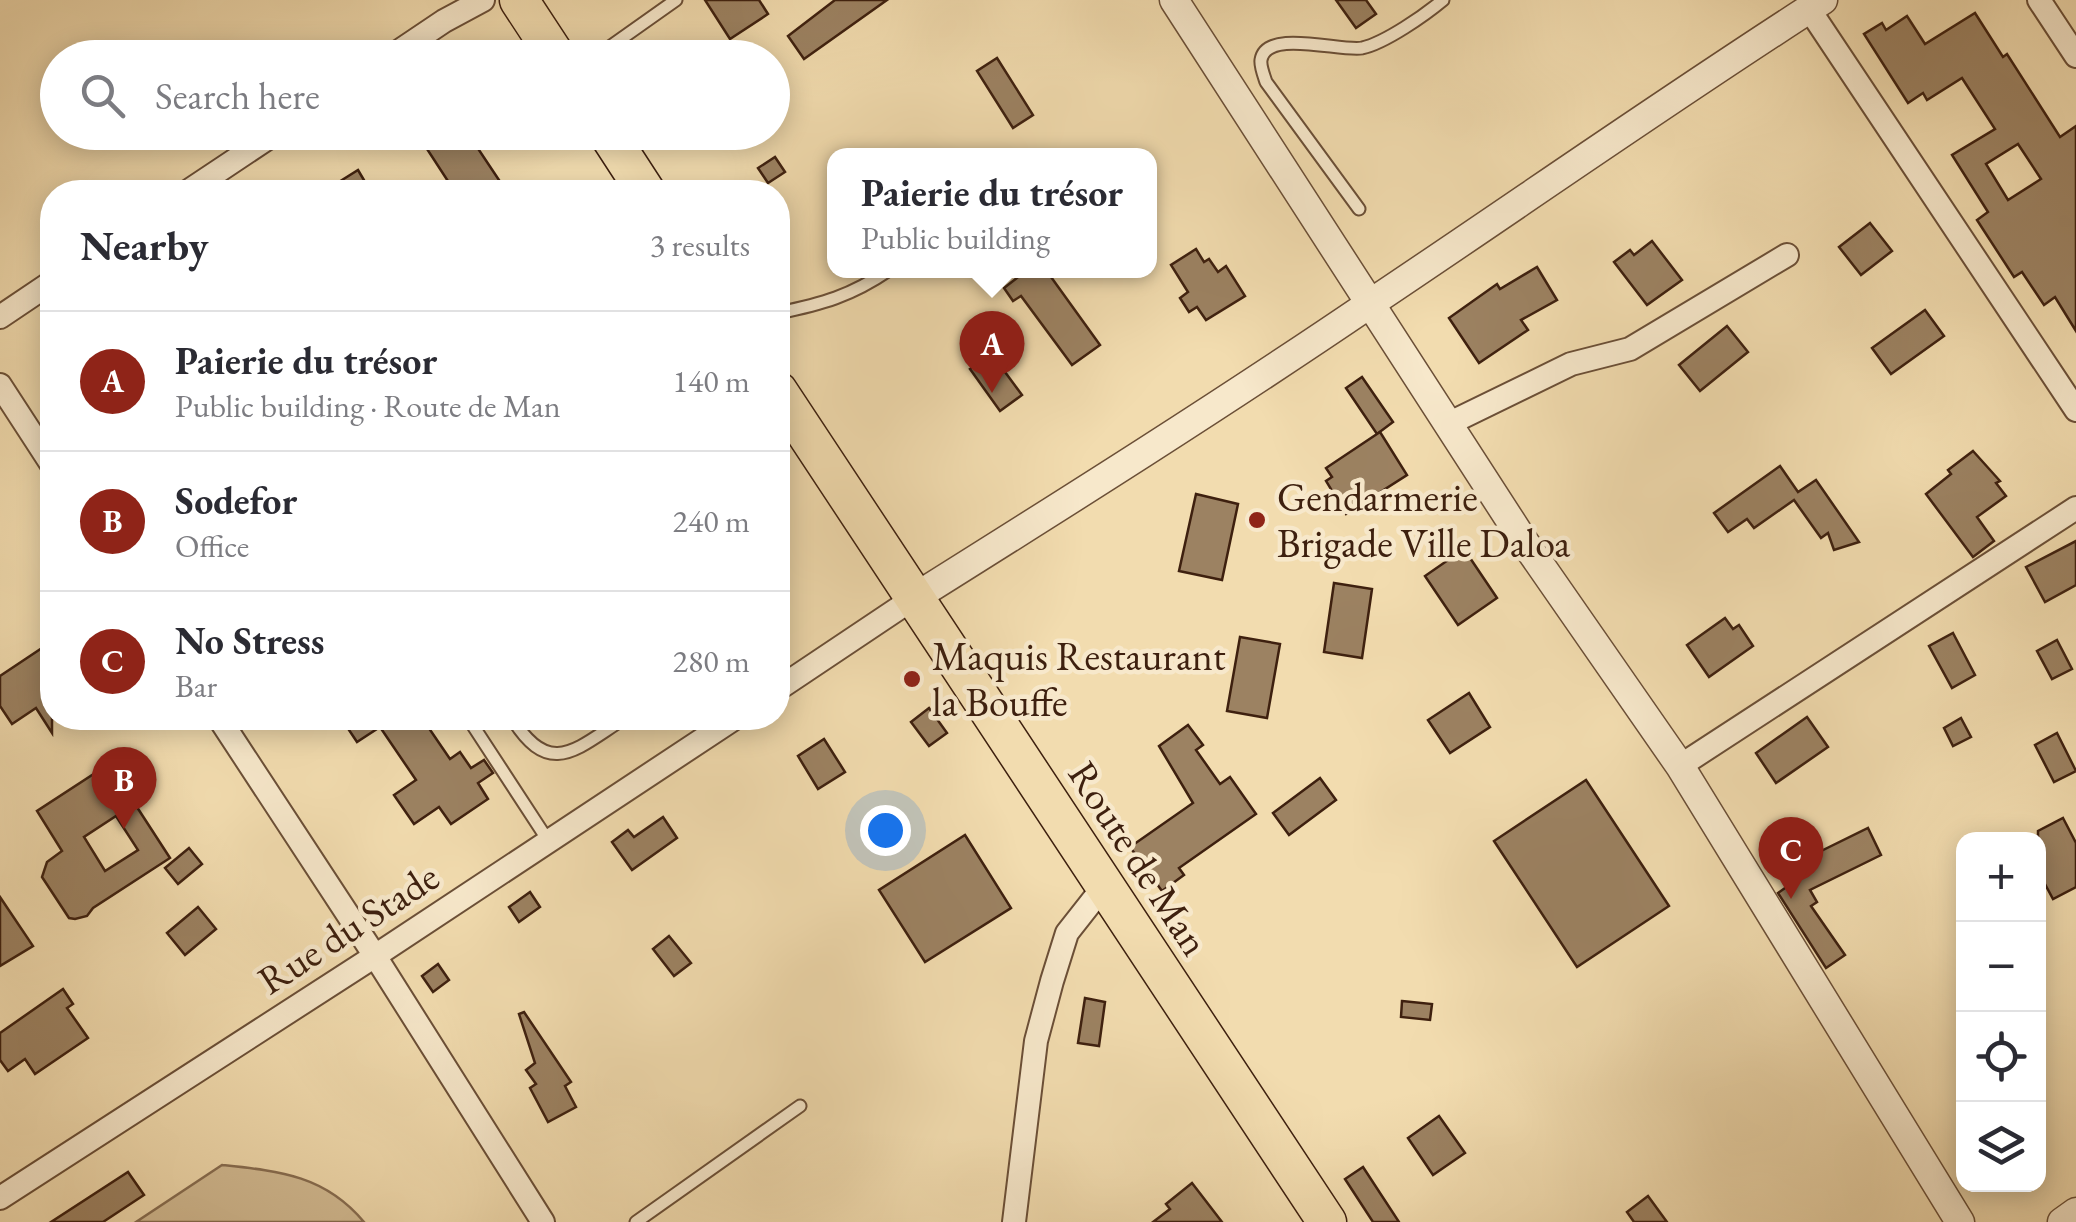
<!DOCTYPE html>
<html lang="en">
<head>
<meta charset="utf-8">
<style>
	:root { --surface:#fff; --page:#f7f7f7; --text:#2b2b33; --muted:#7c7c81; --line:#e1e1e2; --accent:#8f2418 }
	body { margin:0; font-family:"EB Garamond",serif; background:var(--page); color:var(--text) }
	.controls { position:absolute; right:30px; bottom:30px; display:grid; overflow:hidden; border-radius:20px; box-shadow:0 5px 25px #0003 }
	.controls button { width:90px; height:90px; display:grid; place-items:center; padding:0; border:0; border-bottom:2px solid var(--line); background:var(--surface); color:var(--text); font:50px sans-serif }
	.you { position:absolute; left:885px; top:830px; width:35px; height:35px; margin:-25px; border:8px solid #fff; border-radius:50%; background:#1a73e8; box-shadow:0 0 0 15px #1a73e833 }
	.badge { display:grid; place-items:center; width:65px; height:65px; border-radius:50%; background:var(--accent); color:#fff; font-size:32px; font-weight:700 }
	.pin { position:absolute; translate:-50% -82px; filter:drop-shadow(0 2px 5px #0008) }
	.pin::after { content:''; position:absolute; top:52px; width:35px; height:30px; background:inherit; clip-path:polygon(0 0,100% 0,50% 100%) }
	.popup { position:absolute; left:827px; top:148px; width:330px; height:130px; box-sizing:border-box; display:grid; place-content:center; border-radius:20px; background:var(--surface); filter:drop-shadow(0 2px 8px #0005); font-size:32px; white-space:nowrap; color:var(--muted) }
	.popup b { font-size:38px; color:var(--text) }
	.popup::after { content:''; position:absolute; left:50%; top:100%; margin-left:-20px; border:20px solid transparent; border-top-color:var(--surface) }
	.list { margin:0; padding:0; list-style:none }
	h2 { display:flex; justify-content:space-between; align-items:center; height:130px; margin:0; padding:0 40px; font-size:42px }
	h2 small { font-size:32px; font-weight:400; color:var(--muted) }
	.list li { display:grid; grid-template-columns:65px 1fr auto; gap:30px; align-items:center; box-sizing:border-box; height:140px; padding:0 40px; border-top:2px solid var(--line) }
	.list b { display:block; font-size:38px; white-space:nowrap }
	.list p { margin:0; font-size:32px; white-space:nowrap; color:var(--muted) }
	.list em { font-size:32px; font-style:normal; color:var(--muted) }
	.icon { flex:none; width:55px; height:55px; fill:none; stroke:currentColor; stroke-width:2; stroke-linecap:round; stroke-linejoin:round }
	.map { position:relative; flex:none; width:2076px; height:1222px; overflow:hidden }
	.search { position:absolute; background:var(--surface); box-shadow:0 5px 25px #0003; left:40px; top:40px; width:750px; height:110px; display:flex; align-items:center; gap:25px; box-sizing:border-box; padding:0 35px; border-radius:55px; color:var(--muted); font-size:38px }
	.panel { position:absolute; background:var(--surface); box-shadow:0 5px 25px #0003; left:40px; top:180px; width:750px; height:550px; border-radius:40px }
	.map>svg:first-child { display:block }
</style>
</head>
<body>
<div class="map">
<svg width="2076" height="1222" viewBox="0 0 2076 1222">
	<rect width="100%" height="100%" fill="#f2dcaf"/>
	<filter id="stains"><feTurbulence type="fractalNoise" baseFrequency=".002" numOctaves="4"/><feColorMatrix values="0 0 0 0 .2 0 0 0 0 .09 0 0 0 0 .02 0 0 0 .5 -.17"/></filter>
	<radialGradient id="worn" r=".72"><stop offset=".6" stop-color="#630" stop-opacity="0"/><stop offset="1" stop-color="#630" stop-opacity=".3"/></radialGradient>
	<path fill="#d3bc94" stroke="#886e52" stroke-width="2.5" d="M222,1165C279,1171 325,1175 364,1222H136Z"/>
	<g fill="#9c8262" stroke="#3e200f" stroke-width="2.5" fill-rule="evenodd">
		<polygon points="705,0 759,0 768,14 730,39"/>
		<polygon points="835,0 887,0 804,59 788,36"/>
		<polygon points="1336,0 1366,0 1376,14 1356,28"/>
		<path d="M1975,13L2003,57L2007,54L2060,137L2076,126V331L2055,297L2044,305L2022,272L2014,277L1977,220L1988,212L1952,155L1995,129L1962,78L1927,100L1923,93L1908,103L1864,34L1882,23L1886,30L1907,16L1925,44ZM2018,144L2041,179L2008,200L1986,164Z"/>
		<polygon points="997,58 1033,115 1013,128 977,71"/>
		<polygon points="416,132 467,132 507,192 455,192"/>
		<polygon points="775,157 785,172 768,183 758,168"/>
		<polygon points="358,170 371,192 323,192"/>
		<polygon points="1870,223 1892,251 1861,275 1839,247"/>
		<polygon points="1652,241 1682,280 1647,305 1614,262 1630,250 1634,255"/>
		<polygon points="1196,249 1204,262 1209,259 1218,272 1226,266 1245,296 1206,320 1197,307 1189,312 1180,298 1188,292 1171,265"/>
		<polygon points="1537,267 1557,300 1521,320 1528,330 1479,363 1449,318 1497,284 1500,289"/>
		<polygon points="1027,270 1046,270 1100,345 1072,365 1021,296 1013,301 1004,288"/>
		<polygon points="1925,310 1944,336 1891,374 1872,348"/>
		<polygon points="1727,326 1748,352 1700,391 1679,365"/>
		<polygon points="991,353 1022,395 1000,411 970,369"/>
		<polygon points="1362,377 1393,422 1377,434 1346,388"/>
		<polygon points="1380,432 1407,475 1346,514 1326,481 1332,477 1326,468"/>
		<polygon points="1973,451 2000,481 1996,483 2006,496 1977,517 1994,541 1973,557 1926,494 1951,474 1948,470"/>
		<polygon points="1780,466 1798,492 1816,480 1859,542 1834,550 1828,533 1821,538 1794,500 1754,528 1747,519 1728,532 1714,513"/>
		<polygon points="1196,494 1238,504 1222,580 1179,571"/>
		<polygon points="2076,541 2076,585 2045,602 2026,567"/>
		<polygon points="1464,549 1497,598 1458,625 1425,576"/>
		<polygon points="1334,583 1372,589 1362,658 1324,652"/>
		<polygon points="1725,618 1733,629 1739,625 1753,646 1709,677 1687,645"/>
		<polygon points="1953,633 1975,675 1952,688 1929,646"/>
		<polygon points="1240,637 1280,644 1267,718 1227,711"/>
		<polygon points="2057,640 2072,669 2052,679 2037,651"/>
		<polygon points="45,646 52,657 52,733 36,708 12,724 0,706 0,676"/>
		<polygon points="1469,693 1490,727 1450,753 1428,720"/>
		<polygon points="929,708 947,733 929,746 911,722"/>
		<polygon points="1807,717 1828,747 1776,783 1756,753"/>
		<polygon points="341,718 422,718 450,759 460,752 471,768 484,760 493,773 478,783 488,799 451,824 439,807 414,824 394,795 416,780 380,727 357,742"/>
		<polygon points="1961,718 1971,737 1953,746 1944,728"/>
		<polygon points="1188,725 1203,745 1196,750 1220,784 1230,777 1256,814 1179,868 1184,875 1162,891 1130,847 1193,803 1159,746"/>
		<polygon points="2057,733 2076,771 2054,782 2035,745"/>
		<polygon points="824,739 845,772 818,789 798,756"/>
		<path d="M109,764L170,858L93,908L87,916L75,919L69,918L42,877L47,862L62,851L37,811ZM116,816L138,850L105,871L84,837Z"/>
		<polygon points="1320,778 1336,800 1289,835 1273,813"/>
		<polygon points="1586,780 1669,906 1577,967 1494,841"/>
		<polygon points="663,817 677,838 632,870 612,842 628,830 634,837"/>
		<polygon points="2063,818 2076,843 2076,887 2053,899 2038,871 2038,831"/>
		<polygon points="1868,828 1881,855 1810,890 1817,902 1811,906 1845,955 1826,968 1778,893 1816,866 1811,856"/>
		<polygon points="965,835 1011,908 925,962 879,890"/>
		<polygon points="189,848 202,864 178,884 165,868"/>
		<polygon points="530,892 540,907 519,922 509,907"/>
		<polygon points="0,897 33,946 0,966"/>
		<polygon points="198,907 216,929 185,955 167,933"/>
		<polygon points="669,936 691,963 674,976 653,949"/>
		<polygon points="438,964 449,980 433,992 422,976"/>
		<polygon points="63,989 73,1004 67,1008 88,1038 35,1074 25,1059 8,1071 0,1060 0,1033"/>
		<polygon points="1085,998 1105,1002 1099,1046 1078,1043"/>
		<polygon points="1402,1001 1432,1004 1430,1020 1401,1017"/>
		<polygon points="524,1012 571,1082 565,1086 576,1107 548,1122 530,1088 536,1084 526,1070 535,1063 519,1014"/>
		<polygon points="1439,1116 1465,1153 1433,1175 1408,1138"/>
		<polygon points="1363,1167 1399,1222 1373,1222 1345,1179"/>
		<polygon points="128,1172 144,1195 103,1222 51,1222"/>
		<polygon points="1192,1183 1222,1222 1153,1222 1170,1209 1166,1204"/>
		<polygon points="1648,1196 1667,1222 1634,1222 1627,1212"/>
	</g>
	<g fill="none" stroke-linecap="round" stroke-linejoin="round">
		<g stroke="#6b4f37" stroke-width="15">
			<g id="service">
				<polyline points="594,58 676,0"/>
				<polyline points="653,192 714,192"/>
				<path d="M1359,209L1266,82C1264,76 1260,66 1261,60C1266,28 1341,52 1362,48C1385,43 1425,15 1443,0"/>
				<path d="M778,313C822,304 851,296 889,270"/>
				<polyline points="468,718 549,842"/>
				<path d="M512,718C550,780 577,748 625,718"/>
				<polyline points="636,1222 800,1106"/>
			</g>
		</g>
		<g stroke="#6b4f37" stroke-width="26">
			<g id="minor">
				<polyline points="2039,0 2076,56"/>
				<polyline points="1809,9 2076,410"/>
				<polyline points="389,58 444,21 483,0"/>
				<polyline points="187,192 277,132"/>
				<polyline points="0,317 52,282"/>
				<polyline points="0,385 52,465"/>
				<polyline points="1448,424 1571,364 1630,349 1787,255"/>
				<polyline points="778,689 914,598"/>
				<polyline points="219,718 375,956 543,1222"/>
				<polyline points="1680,766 2076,508"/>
				<polyline points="0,1198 375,956 735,718"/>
				<polyline points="1014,1222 1036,1041 1052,981 1067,933 1104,886"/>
			</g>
		</g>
		<g stroke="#6b4f37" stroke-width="31">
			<g id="tertiary">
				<polyline points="1174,0 1523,540 1680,766 1960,1222"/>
				<path d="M914,598C1067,502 1221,405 1371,303C1522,202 1670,98 1823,0"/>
				<polyline points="2062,1222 2076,1212"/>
			</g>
		</g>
		<g stroke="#3e200f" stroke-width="41">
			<g id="trunk">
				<polyline points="519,0 557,58"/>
				<polyline points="607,132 646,192"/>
				<polyline points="778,391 1327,1222"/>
			</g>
		</g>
		<use href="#service" stroke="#f7e8cb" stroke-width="11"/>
		<use href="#minor" stroke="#f7e8cb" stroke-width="22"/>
		<use href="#tertiary" stroke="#f7e8cb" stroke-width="28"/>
		<use href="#trunk" stroke="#f2dcaf" stroke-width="38"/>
	</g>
	<g fill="#8f2418" stroke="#f7e8cb" stroke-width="4">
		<circle cx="1257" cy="520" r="10"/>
		<circle cx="912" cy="679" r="10"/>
	</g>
	<g text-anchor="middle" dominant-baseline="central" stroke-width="9" stroke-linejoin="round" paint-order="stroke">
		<g font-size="40" fill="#3e200f" stroke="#f7e8cb" text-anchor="start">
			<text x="1277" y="497">Gendarmerie<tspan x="1277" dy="46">Brigade Ville Daloa</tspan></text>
			<text x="932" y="656">Maquis Restaurant<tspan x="932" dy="46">la Bouffe</tspan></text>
		</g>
		<g font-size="40" fill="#3e200f" stroke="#f7e8cb">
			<text transform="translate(1139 858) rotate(57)">Route de Man</text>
			<text transform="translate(348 928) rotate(-33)">Rue du Stade</text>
		</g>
	</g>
	<rect width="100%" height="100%" filter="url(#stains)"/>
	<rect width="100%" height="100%" fill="url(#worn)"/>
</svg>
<div class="controls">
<button>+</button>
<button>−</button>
<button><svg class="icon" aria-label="locate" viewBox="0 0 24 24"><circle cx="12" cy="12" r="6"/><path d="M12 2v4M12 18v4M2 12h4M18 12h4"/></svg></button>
<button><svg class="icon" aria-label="layers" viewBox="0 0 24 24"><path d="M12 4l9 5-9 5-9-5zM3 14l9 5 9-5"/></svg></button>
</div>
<div class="you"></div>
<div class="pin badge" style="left:992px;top:393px">A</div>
<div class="popup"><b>Paierie du trésor</b>Public building</div>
<div class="pin badge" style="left:124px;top:829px">B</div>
<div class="pin badge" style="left:1791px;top:899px">C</div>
<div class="search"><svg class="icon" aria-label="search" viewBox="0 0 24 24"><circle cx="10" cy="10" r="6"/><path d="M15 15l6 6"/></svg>Search here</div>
<section class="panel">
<h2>Nearby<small>3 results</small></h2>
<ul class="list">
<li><span class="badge">A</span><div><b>Paierie du trésor</b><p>Public building · Route de Man</p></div><em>140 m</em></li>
<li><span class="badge">B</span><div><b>Sodefor</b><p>Office</p></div><em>240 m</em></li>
<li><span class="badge">C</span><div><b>No Stress</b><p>Bar</p></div><em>280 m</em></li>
</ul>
</section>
</div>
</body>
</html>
